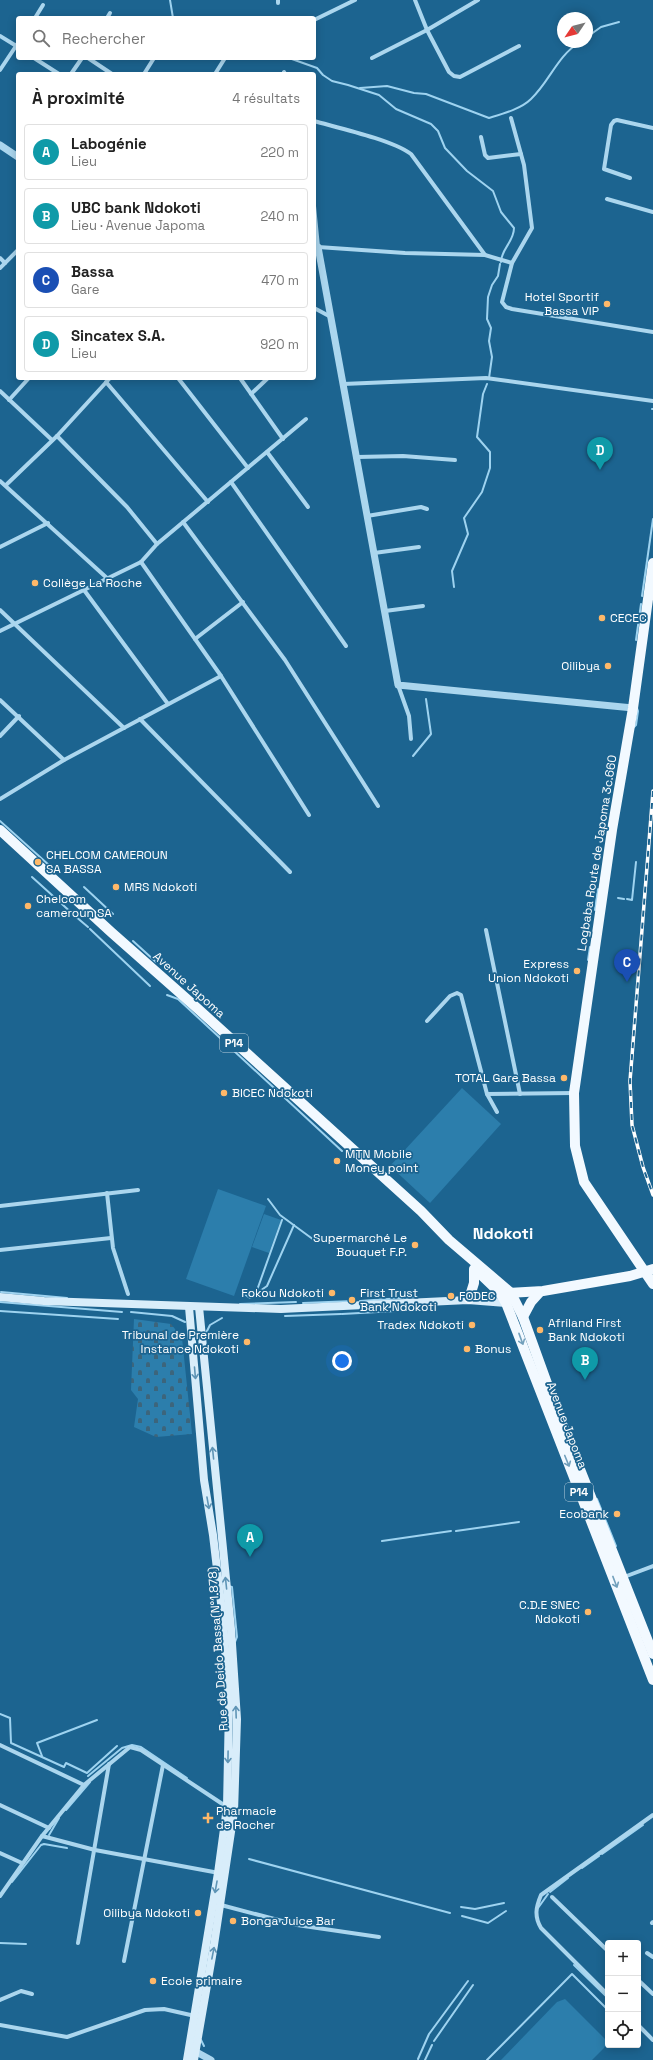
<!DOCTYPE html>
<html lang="fr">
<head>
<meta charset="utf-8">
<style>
	:root { --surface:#fff; --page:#f2f2f2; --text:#222; --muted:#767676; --line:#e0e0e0; --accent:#db2777 }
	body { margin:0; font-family:"Space Grotesk",sans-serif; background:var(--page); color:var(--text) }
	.controls { position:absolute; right:12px; bottom:12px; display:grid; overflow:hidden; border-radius:4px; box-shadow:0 2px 10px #0003 }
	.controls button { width:36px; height:36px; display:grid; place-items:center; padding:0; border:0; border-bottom:1px solid var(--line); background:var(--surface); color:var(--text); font:20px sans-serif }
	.compass { position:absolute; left:557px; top:12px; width:36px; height:36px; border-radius:50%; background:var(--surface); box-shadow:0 2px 10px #0003; rotate:235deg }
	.you { position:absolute; left:342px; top:1361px; width:14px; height:14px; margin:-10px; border:3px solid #fff; border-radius:50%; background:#1a73e8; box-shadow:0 0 0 6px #1a73e833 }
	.badge { display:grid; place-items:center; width:26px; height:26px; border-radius:50%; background:var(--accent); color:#fff; font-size:13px; font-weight:700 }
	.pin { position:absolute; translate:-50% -33px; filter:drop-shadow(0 1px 2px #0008) }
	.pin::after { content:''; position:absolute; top:21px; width:14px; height:12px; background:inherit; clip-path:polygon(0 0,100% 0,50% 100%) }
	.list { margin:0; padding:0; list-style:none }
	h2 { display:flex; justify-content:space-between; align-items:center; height:52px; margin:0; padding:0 16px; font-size:17px }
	h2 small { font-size:13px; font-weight:400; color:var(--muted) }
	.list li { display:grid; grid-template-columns:26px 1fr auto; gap:12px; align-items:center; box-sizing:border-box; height:56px; margin:0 8px 8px; padding:0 8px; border:1px solid var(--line); border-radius:4px }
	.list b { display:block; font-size:15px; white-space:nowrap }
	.list p { margin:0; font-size:13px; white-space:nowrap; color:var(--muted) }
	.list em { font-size:13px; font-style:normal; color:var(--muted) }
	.icon { flex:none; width:22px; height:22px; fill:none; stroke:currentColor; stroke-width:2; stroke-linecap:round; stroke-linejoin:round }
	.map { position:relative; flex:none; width:653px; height:2060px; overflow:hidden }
	.search { position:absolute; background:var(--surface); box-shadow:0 2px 10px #0003; left:16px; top:16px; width:300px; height:44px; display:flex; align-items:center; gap:10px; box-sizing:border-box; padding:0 14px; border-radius:4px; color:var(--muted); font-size:15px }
	.panel { position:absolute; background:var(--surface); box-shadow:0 2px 10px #0003; left:16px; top:72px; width:300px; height:308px; border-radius:4px }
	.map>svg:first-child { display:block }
</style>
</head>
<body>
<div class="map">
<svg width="653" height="2060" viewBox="0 0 653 2060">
	<defs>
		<pattern id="cemetery-stones" width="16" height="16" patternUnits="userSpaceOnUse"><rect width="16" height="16" fill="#2c7eac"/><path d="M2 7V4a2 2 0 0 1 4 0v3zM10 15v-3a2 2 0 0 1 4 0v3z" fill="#3c657c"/></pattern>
	</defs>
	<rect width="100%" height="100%" fill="#1c6490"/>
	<g fill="#2c7eac">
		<polygon points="462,1088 501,1124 430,1203 390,1166"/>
		<polygon points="218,1189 266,1206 234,1296 186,1279"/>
		<polygon points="264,1214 281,1220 269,1253 252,1247"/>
		<polygon points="565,1999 607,2041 604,2048 592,2060 501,2060 557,2002"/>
	</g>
	<polygon fill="url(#cemetery-stones)" points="134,1319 171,1324 182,1338 192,1434 156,1437 134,1427 138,1399 131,1390"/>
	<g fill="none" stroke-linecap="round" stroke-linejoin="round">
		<g stroke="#9ed3f0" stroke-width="2">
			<polyline points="170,0 173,18"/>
			<polyline points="587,37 601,27 619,22"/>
			<path d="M289,58L317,68L323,75L332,81L348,85L379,95L396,109L431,124L438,131L445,148L467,171L493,191L501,212L514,228C514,242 501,249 501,262"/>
			<path d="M360,88L387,86L414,93L426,94L489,118C502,114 521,109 531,99C550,81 557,56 580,42"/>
			<polyline points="489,378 492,357 489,341 491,328 487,319 488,297 492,285 498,276 500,264"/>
			<polyline points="652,409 653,409"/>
			<polyline points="454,587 452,571 468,534 464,518 482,492 490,468 490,452 477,437 483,394 487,384"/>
			<polyline points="642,596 653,519"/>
			<polyline points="636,640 641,604"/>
			<polyline points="633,728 636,725 638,711 637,708"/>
			<polyline points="413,756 431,734 426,699"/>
			<polyline points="0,821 50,866"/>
			<polyline points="32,877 74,915"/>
			<polyline points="84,887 113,914"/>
			<polyline points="618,898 624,899"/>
			<polyline points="627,899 632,900 636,862"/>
			<polyline points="595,910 598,889"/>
			<polyline points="75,916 88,927"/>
			<polyline points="90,929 150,986"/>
			<polyline points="133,941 156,962"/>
			<polyline points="588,960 590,947"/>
			<polyline points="167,995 178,999 342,1151"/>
			<polyline points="268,1199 280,1215 314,1240"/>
			<polyline points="1,1292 67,1298"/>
			<polyline points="243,1293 250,1298 267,1286 294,1225"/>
			<polyline points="256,1293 282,1220"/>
			<polyline points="360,1301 416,1297"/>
			<polyline points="0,1302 122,1312"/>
			<polyline points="303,1303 354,1301"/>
			<polyline points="240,1304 296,1302"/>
			<polyline points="0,1311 118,1319"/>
			<polyline points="401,1311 417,1310"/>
			<polyline points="131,1312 172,1316 185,1322"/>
			<polyline points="342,1314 396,1311"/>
			<polyline points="285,1316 341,1314"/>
			<polyline points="205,1335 210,1325 222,1318"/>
			<polyline points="597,1499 616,1546"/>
			<polyline points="456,1531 519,1522"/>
			<polyline points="382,1541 451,1531"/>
			<polyline points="228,1586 232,1587 237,1637 235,1642"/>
			<polyline points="0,1714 10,1718 11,1743 64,1767 66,1763 87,1773 117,1746"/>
			<polyline points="42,1756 37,1743 97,1720"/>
			<polyline points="88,1776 122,1748 132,1745 141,1747 187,1778"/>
			<polyline points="66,1810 90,1782"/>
			<polyline points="49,1835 59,1818"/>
			<polyline points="602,1854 643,1825"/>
			<polyline points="249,1859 450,1913"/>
			<polyline points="582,1868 599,1856"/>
			<polyline points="12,1882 41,1845 44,1844 67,1848"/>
			<polyline points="550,1892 568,1878"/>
			<polyline points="461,1907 475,1909 504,1903"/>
			<polyline points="538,1908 548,1894"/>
			<polyline points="462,1916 488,1923 506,1911"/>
			<polyline points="0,1943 26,1944"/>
			<polyline points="574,1965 608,1998"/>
			<polyline points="201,2040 204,2046"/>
			<polyline points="434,2041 473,1985"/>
			<polyline points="418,2059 429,2034 468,1981"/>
			<polyline points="425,2060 432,2045"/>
			<polyline points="487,2060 572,1974 608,2010"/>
		</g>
		<g stroke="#abd6ee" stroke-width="4">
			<polyline points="278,0 278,3"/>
			<polyline points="415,0 427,30 449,72 454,76 460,77 519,46"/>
			<polyline points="35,18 43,5"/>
			<polyline points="107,18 110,13"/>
			<polyline points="314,20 355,0"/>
			<polyline points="0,36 18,47"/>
			<polyline points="34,58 59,74"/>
			<polyline points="88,58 112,74"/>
			<polyline points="372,58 427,30 478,0"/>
			<polyline points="0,70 18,43"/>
			<polyline points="284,72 285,74"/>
			<polyline points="71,74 82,58"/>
			<polyline points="144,74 154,58"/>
			<polyline points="215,74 225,58"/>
			<polyline points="511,118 524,165 532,228 512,263 502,302 506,307 512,309 653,332"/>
			<path d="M314,121C339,128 392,140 411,154L485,255"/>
			<polyline points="481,137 485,155 488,158 521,154"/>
			<polyline points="630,178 604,169 611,125 614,121 617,120 653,128"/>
			<polyline points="607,199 653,212"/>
			<polyline points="314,206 318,247 405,253 485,255 512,263"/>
			<polyline points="0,258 5,263"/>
			<polyline points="0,268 18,250"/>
			<polyline points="314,308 331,317"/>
			<polyline points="178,378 248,468"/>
			<polyline points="240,378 283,439"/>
			<polyline points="106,382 208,502"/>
			<polyline points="343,384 486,378 653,401"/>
			<polyline points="0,391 52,440"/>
			<polyline points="251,394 268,378"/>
			<polyline points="9,400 29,378"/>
			<polyline points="57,436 127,507 157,544"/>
			<polyline points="267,452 308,507"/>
			<polyline points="357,457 403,456 455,460"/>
			<polyline points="0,481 108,579"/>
			<polyline points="231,482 346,646"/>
			<polyline points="6,485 57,436 110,378"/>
			<polyline points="367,516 421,507 427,509"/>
			<polyline points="183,522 285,660 378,806"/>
			<polyline points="0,547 48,523"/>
			<polyline points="374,553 419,547"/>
			<polyline points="141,562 221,676 309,815"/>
			<polyline points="84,590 168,704"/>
			<polyline points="0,610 124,728"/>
			<polyline points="385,611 423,606"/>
			<polyline points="0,631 141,562 157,544 306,419"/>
			<polyline points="195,639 243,602"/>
			<polyline points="398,685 409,716 411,739"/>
			<polyline points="0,700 64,760"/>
			<polyline points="140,719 290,872"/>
			<polyline points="0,736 19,716"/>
			<polyline points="0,799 64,760 221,676"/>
			<polyline points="486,930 520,1094"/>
			<polyline points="427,1021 450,996 457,993 461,995 487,1094 497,1112"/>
			<polyline points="487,1094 574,1093"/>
			<polyline points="107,1193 113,1248 128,1294"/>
			<polyline points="0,1206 138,1190"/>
			<polyline points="0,1250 111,1238"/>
			<polyline points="624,1577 653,1566"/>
			<polyline points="0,1745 84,1785"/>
			<polyline points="0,1805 49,1828"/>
			<polyline points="42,1836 95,1850 219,1873"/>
			<polyline points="0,1853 22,1863"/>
			<polyline points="0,1896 42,1836 84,1785 130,1747 141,1750 227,1807"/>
			<polyline points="552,1897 608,1951"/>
			<polyline points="221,1905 297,1925 379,1937"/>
			<polyline points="652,1923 653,1922"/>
			<polyline points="78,1943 109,1764"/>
			<polyline points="647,1953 653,1957"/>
			<polyline points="124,1961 163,1765"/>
			<polyline points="638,1980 653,1994"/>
			<path d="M608,1995L541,1928C534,1916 536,1907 541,1895L653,1815"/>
			<polyline points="0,2000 21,1991 32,1994"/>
			<polyline points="0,2025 67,2037 145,2010 164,2009 195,2016"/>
			<polyline points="638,2025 653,2040"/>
		</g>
		<g stroke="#abd6ee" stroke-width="7">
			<polyline points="0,145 18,157"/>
			<polyline points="314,247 318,247 398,685 633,708"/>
			<polyline points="191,2049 211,2060"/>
		</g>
		<g stroke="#d8edfa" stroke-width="8">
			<polyline points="0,1297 44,1301 281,1309 468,1300 506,1303"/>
			<polyline points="476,1298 501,1294"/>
			<polyline points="187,2060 218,1873 227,1807 229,1705 223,1620 213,1535 204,1480 189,1307"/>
			<polyline points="194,2060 214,1945 234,1812 237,1719 231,1629 199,1307"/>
		</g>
		<g stroke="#f2f9ff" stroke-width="10">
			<polyline points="653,563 633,708 612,830 574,1093 575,1146 584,1182 653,1284"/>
			<polyline points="0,830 111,932 197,1008 421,1211 449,1240 510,1292 515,1301 523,1317 557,1411 653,1654"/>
			<polyline points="477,1271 501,1294 506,1303 653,1680"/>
			<polyline points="506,1293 543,1291 630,1276 653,1269"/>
			<polyline points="469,1299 474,1283 474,1269"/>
			<polyline points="523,1317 531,1302 540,1292"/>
		</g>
		<g stroke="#fff" stroke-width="3.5">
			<polyline id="rail" points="653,791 630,1081 632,1125 643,1167 653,1195"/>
		</g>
		<use href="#rail" stroke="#1c6490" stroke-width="2" stroke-dasharray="6" stroke-linecap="butt"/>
	</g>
	<defs><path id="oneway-shaft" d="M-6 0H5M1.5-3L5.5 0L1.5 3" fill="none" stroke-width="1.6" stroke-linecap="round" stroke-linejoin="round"/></defs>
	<g stroke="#72a0bc">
		<use href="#oneway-shaft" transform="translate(521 1339) rotate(70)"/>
		<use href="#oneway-shaft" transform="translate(567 1461) rotate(68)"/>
		<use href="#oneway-shaft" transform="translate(615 1582) rotate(69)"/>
	</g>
	<g stroke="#5e94b5">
		<use href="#oneway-shaft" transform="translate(195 1373) rotate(85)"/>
		<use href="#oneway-shaft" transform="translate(213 1453) rotate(-96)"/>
		<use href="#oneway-shaft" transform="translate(208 1503) rotate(80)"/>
		<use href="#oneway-shaft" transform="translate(226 1583) rotate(-96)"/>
		<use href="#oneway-shaft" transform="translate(236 1712) rotate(-92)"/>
		<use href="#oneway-shaft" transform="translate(228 1757) rotate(91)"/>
		<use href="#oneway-shaft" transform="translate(216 1887) rotate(100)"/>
		<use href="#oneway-shaft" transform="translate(213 1953) rotate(-79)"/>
	</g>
	<g fill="#feb869" stroke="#1c6490" stroke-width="1.5">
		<circle cx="607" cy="304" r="4"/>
		<circle cx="35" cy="583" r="4"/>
		<circle cx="602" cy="618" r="4"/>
		<circle cx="608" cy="666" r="4"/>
		<circle cx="38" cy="862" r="4"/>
		<circle cx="116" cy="887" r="4"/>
		<circle cx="28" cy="906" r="4"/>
		<circle cx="577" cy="971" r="4"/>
		<circle cx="564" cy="1078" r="4"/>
		<circle cx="224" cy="1093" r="4"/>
		<circle cx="337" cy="1161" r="4"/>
		<circle cx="415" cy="1245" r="4"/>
		<circle cx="332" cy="1293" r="4"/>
		<circle cx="451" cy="1296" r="4"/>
		<circle cx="352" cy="1300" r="4"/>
		<circle cx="472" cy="1325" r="4"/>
		<circle cx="540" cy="1330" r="4"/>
		<circle cx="247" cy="1342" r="4"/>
		<circle cx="467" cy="1349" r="4"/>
		<circle cx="617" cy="1514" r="4"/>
		<circle cx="588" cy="1612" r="4"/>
		<path d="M206 1812h4v4h4v4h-4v4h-4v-4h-4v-4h4z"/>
		<circle cx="198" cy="1913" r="4"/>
		<circle cx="233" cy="1921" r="4"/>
		<circle cx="153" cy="1981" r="4"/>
	</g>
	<g text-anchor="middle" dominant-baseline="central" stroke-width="3.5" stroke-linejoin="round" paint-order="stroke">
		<g fill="#1c6490" stroke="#bbd0de" stroke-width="1">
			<rect x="220" y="1034" width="28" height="18" rx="3"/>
			<rect x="565" y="1483" width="28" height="18" rx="3"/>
		</g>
		<g font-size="11" font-weight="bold" fill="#fff">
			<text x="234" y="1043">P14</text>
			<text x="579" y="1492">P14</text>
		</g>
		<g font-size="12" fill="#fff" stroke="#1c6490" text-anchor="start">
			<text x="599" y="297" text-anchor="end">Hotel Sportif<tspan x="599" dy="14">Bassa VIP</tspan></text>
			<text x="43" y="583">Collège La Roche</text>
			<text x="610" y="618">CECEC</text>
			<text x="600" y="666" text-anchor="end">Oilibya</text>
			<text x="46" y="855">CHELCOM CAMEROUN<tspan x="46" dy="14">SA BASSA</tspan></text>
			<text x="124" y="887">MRS Ndokoti</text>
			<text x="36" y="899">Chelcom<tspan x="36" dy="14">cameroun SA</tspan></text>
			<text x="569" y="964" text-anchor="end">Express<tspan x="569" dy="14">Union Ndokoti</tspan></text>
			<text x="556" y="1078" text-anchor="end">TOTAL Gare Bassa</text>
			<text x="232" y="1093">BICEC Ndokoti</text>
			<text x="345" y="1154">MTN Mobile<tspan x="345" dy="14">Money point</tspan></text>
			<text x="407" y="1238" text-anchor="end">Supermarché Le<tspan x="407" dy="14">Bouquet F.P.</tspan></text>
			<text x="324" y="1293" text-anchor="end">Fokou Ndokoti</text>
			<text x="360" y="1293">First Trust<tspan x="360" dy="14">Bank Ndokoti</tspan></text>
			<text x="459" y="1296">FODEC</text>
			<text x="548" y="1323">Afriland First<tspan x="548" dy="14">Bank Ndokoti</tspan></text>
			<text x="464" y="1325" text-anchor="end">Tradex Ndokoti</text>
			<text x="239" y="1335" text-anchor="end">Tribunal de Première<tspan x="239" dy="14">Instance Ndokoti</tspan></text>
			<text x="475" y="1349">Bonus</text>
			<text x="609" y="1514" text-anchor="end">Ecobank</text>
			<text x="580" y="1605" text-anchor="end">C.D.E SNEC<tspan x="580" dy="14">Ndokoti</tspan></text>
			<text x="216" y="1811">Pharmacie<tspan x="216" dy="14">de Rocher</tspan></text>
			<text x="190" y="1913" text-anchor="end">Oilibya Ndokoti</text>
			<text x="241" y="1921">Bonga Juice Bar</text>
			<text x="161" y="1981">Ecole primaire</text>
		</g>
		<g font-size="12" fill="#fff" stroke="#1c6490">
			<text transform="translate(597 853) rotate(-81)">Logbaba Route de Japoma 3c.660</text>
			<text transform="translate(189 985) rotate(42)">Avenue Japoma</text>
			<text transform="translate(567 1425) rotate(69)">Avenue Japoma</text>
			<text transform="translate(218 1649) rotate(-94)">Rue de Deido Bassa(N°1.878)</text>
		</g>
		<g font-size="16" font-weight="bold" fill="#fff" stroke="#1c6490">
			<text x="503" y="1233">Ndokoti</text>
		</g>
	</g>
</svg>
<div class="controls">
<button>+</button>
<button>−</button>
<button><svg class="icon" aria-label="locate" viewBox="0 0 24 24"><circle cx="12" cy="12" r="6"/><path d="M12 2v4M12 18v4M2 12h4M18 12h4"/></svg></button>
</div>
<svg class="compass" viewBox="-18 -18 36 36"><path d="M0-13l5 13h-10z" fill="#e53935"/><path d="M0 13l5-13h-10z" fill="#767676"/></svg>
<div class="you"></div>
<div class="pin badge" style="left:250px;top:1557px;background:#0f9aa8">A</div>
<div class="pin badge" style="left:585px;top:1380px;background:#0f9aa8">B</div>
<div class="pin badge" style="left:627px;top:982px;background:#1a4fb4">C</div>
<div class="pin badge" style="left:600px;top:470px;background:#0f9aa8">D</div>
<div class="search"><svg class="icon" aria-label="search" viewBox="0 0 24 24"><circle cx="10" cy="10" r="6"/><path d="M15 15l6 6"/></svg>Rechercher</div>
<section class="panel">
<h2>À proximité<small>4 résultats</small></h2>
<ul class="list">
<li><span class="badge" style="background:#0f9aa8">A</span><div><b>Labogénie</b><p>Lieu</p></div><em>220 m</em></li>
<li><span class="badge" style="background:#0f9aa8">B</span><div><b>UBC bank Ndokoti</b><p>Lieu · Avenue Japoma</p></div><em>240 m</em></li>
<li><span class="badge" style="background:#1a4fb4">C</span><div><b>Bassa</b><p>Gare</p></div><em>470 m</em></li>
<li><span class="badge" style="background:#0f9aa8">D</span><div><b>Sincatex S.A.</b><p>Lieu</p></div><em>920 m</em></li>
</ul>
</section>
</div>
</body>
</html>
